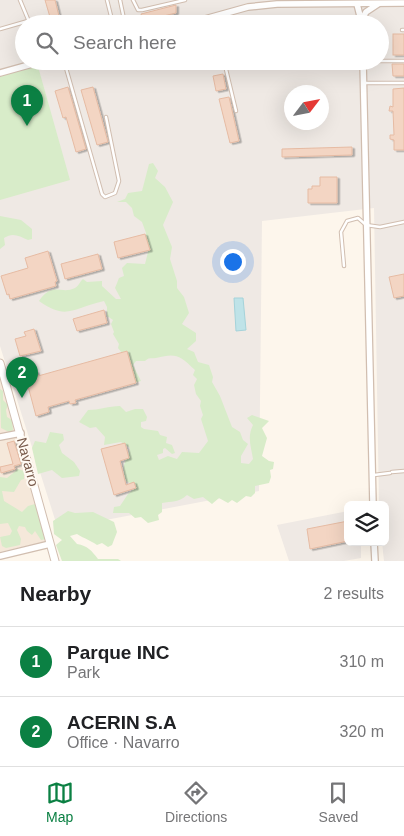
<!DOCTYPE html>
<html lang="en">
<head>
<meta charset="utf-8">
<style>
	:root { --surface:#fff; --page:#f2f2f2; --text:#202124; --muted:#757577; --line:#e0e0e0; --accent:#0b8043 }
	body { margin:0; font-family:Arial,sans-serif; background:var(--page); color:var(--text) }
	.controls { position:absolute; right:15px; bottom:15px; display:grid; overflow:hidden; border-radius:8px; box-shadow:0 5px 20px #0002 }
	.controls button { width:45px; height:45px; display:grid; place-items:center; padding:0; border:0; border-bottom:1px solid var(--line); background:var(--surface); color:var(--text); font:25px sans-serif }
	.compass { position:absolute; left:284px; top:85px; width:45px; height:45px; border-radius:50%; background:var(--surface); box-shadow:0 5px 20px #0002; rotate:58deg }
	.you { position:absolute; left:232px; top:261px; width:18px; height:18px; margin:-12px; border:4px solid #fff; border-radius:50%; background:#1a73e8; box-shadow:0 0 0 8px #1a73e833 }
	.badge { display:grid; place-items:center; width:32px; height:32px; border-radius:50%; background:var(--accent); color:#fff; font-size:16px; font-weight:700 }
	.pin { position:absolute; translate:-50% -41px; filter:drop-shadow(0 1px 2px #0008) }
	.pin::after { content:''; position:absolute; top:26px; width:18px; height:15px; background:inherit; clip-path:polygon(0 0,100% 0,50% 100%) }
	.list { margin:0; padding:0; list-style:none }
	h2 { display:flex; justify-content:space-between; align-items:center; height:65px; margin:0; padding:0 20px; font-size:21px }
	h2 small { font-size:16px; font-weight:400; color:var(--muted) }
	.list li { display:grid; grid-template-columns:32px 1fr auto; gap:15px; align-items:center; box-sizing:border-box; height:70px; padding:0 20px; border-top:1px solid var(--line) }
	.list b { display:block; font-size:19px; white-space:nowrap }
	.list p { margin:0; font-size:16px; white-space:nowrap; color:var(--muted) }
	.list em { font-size:16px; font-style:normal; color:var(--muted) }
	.icon { flex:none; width:28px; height:28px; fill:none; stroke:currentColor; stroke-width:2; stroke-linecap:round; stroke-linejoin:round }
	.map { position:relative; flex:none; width:404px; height:561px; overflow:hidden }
	.search { position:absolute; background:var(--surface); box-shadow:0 5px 20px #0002; left:15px; right:15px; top:15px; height:55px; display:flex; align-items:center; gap:12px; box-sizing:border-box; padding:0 18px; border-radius:28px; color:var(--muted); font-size:19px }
	.sheet { height:205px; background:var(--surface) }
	nav { display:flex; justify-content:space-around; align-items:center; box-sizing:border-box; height:70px; border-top:1px solid var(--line); background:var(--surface); font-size:14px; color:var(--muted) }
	nav a { display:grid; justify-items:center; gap:2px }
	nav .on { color:var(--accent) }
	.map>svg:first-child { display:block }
</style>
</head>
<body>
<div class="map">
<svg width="404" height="561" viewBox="0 0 404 561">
	<defs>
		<filter id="shadow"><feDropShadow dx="2.5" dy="1.5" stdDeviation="0" flood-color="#0004"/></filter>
	</defs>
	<rect width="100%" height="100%" fill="#fdf6ec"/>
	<polygon fill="#f5e8da" points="0,365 48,541 0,552"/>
	<g fill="#efe9e4" fill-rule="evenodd">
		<path d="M0,0H404V561H384L382,542H385V505H379L374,208L262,221L259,491L58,529L0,346ZM24,24H380V61H24ZM292,92H322V122H292Z"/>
		<polygon points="348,511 348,542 361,542 361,558 344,561 289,561 277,525"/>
	</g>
	<g fill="#d8ecc9">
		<polygon points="37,63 70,180 0,200 0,73"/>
		<path d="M153,163L158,171L155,178L165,187L173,202L163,225L172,247L170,259L177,281V288L184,297L189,313L182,324L196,333V341L187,349L194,352L198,362L209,365L213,377L212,382L220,396L232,427L240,432L243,440L248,444L241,456V463L249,464L253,459C251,446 247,437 253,425L247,418L252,415L269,421L262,428L267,438L262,456L269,461L274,462L273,469L270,470L271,477L269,483L255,486V493L251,497L246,496L237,503L232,500L228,503L219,498L212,504L203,497L194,499L187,495C179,503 171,501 162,503V512L158,515L159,520L148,523L141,517L135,518L129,513H113L114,507L120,506L128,494L134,489L132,484L126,481C120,462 127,463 130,448L121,442L104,445L105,437L96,427L90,428L79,422L88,410C99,410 109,406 120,406L126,412L135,409H143L147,417L146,421L141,422V427L144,429L158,431L160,435L167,437L166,443L172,445L175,453L172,454L165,448L163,449V453L157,455L159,460L168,456L177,459L182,452L199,453L208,441L201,419L203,415L200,406L201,401L196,394L194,385L197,379L193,375L195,370C179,355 176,353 156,358C151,359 149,357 145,361H136L133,365L141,381L134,383L126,358L118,348L119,344L113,334L114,332L111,324L113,320L107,316V307L104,301C72,308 67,321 39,301C53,281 61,295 75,288C79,286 80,281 83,279L87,282L102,281V286L116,299H121L115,288L119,278L124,276L122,268L127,263L145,264L149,248L145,238L146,233L142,222L134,216L132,208L126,202H117L125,199L128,193L142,191L149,164Z"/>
		<path d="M0,216L21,220L32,229V239L28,240C19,236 13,232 4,238L5,245L0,249Z"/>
		<polygon points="0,389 3,391 3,400 8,405 6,410 7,417 12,420 13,430 9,432 1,428"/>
		<polygon points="50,432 63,434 64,440 59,445 62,453 74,462 80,471 79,476 62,478 52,470 38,474 32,448 35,441 46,443"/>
		<polygon points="18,469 24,471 24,479 21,480 14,492 2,491 4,501 22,512 28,506 35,504 46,539 41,540 35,531 32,535 27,531 25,527 19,526 17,530 21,539 20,545 6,548 2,546 0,537 10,535 12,531 8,523 0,524 0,477 7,478"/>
		<path d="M68,511L75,513L93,512L114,522L117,532L112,545L108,547L102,543L97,545C90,540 85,539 77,534L70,536L77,544C88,546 91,550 98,559H118L121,561H62L56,545L62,540L54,534L53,521Z"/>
	</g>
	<polygon fill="#bfe3e8" stroke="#a5d3da" points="234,298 243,298 246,330 236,331"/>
	<g fill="#f3d5c3" stroke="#e6bba3" filter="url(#shadow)">
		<polygon points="45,0 55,0 61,24 52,24"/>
		<polygon points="176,5 176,13 143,21 141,14"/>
		<rect x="393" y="34" width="11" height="21"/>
		<polygon points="392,64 404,64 404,76 393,76"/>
		<polygon points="223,74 226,89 216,91 213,76"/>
		<polygon points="68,87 86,149 76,152 66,117 63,118 55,91"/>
		<polygon points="93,87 108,142 97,145 81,90"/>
		<polygon points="404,88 404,150 394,150 394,140 390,139 390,135 394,135 393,111 389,111 390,106 393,107 393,89"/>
		<polygon points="229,97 239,141 230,143 219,99"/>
		<polygon points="352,147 352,155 282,157 282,149"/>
		<polygon points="320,177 337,177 337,203 308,203 308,189 312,189 312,186 320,186"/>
		<polygon points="145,234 150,250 118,258 114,242"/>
		<polygon points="48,251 57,281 55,282 56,286 10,299 9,294 7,295 1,276 28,268 25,258"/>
		<polygon points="98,254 102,269 65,279 61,264"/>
		<polygon points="404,274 404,296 394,298 389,277"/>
		<polygon points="104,310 107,323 77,331 73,319"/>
		<polygon points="34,329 41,351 20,356 15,339 26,336 24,332"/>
		<polygon points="127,351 136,383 75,400 76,403 70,404 69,401 48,407 49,412 36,416 28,386 18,390 13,373 21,371 22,375 36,371 38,376"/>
		<polygon points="14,441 21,464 14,466 15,469 1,473 0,467 13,464 7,443"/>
		<polygon points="125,443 129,458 120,461 126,485 134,482 136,488 114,495 101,449"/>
		<polygon points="348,521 348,541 310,549 307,529"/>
	</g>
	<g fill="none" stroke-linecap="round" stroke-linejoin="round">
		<g stroke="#d1beb0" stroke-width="4.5">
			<g id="service">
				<polyline points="20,0 30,24"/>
				<polyline points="107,0 113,24"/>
				<polyline points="120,0 125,24"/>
				<polyline points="133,0 138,10 142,10 185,0"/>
				<polyline points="0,29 28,21"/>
				<polyline points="402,30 404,30"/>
				<polyline points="64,61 102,194 105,197 115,193 119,181 106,117"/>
				<polyline points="224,61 236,111"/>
				<polyline points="372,61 404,61"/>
				<polyline points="365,83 404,83"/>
				<polyline points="344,266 341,232 347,221 358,218 366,225 380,227 404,222"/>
				<polyline points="392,472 404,471"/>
				<polyline points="374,475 390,473"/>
			</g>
		</g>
		<g stroke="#d1beb0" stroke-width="8">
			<g id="minor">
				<polyline points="357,4 362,24"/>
				<polyline points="362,19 366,12 378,4"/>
				<polyline points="187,24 248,7 277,4 404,3"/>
				<polyline points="363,61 373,505"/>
				<polyline points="0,73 43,61"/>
				<polyline points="0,437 21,433"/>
				<polyline points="374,542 375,561"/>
				<polyline points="0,556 50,544"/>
			</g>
		</g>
		<g stroke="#d1beb0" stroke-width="9">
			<polyline id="tertiary" points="0,363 55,561"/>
		</g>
		<use href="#service" stroke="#fff" stroke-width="2.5"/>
		<use href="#minor" stroke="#fff" stroke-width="5.5"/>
		<use href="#tertiary" stroke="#fff" stroke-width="7"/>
	</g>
	<g text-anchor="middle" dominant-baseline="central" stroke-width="4" stroke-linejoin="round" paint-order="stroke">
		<g font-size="14" fill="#7a5c4d" stroke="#fffaf3">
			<text transform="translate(28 462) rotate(75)">Navarro</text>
		</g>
	</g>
</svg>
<div class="controls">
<button><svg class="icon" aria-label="layers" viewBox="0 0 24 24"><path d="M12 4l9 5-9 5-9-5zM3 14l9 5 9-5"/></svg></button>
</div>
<svg class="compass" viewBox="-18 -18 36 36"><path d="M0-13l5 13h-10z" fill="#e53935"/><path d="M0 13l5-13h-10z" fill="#757577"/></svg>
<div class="you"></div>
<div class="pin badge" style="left:27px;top:126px">1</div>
<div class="pin badge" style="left:22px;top:398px">2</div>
<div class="search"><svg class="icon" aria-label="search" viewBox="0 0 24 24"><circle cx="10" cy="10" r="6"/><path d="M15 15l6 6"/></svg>Search here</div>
</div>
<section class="sheet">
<h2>Nearby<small>2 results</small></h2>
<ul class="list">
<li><span class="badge">1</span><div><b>Parque INC</b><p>Park</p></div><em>310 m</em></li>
<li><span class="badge">2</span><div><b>ACERIN S.A</b><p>Office · Navarro</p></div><em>320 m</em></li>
</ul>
</section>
<nav>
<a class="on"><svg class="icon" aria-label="map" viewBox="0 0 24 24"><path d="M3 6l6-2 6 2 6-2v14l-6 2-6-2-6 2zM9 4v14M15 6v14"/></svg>Map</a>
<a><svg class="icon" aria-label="directions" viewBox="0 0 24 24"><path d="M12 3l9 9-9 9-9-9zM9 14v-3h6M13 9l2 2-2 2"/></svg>Directions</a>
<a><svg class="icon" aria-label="saved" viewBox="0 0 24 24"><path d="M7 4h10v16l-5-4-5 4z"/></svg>Saved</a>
</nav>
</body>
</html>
